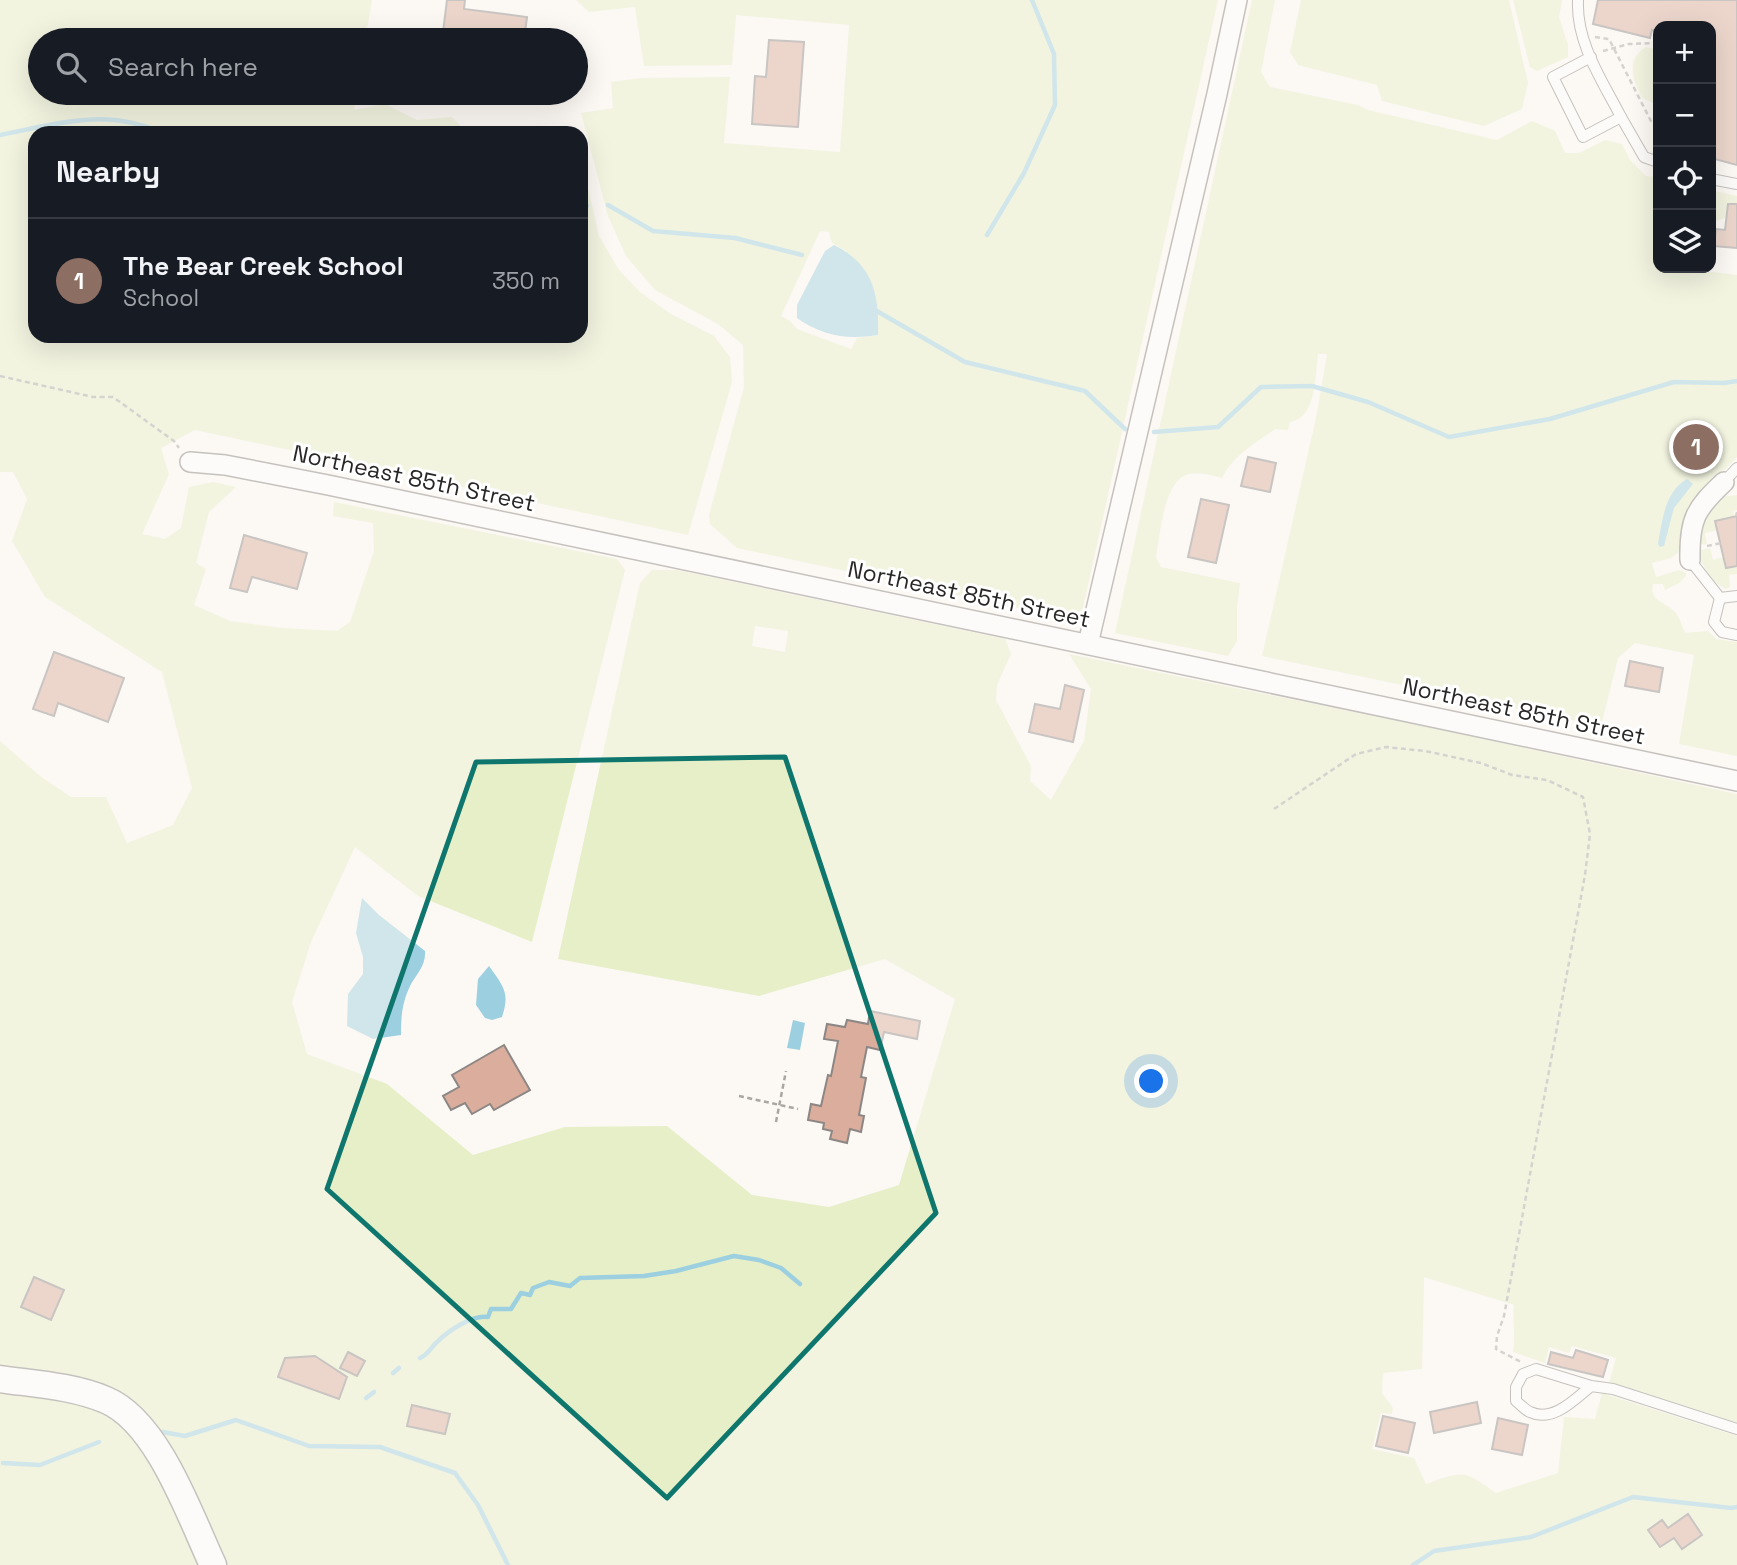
<!DOCTYPE html>
<html lang="en">
<head>
<meta charset="utf-8">
<style>
	:root { --surface:#171b24; --page:#242831; --text:#f1f3f6; --muted:#9ea1a6; --line:#363941; --accent:#cc9f8b }
	body { margin:0; font-family:"Space Grotesk",sans-serif; background:var(--page); color:var(--text) }
	.controls { position:absolute; right:21px; top:21px; display:grid; overflow:hidden; border-radius:14px; box-shadow:0 7px 28px #0002 }
	.controls button { width:63px; height:63px; display:grid; place-items:center; padding:0; border:0; border-bottom:2px solid var(--line); background:var(--surface); color:var(--text); font:35px sans-serif }
	.you { position:absolute; left:1152px; top:1082px; width:24px; height:24px; margin:-18px; border:5px solid #fff; border-radius:50%; background:#1a73e8; box-shadow:0 0 0 10px #1a73e833 }
	.badge { display:grid; place-items:center; width:46px; height:46px; border-radius:50%; background:var(--accent); color:#fff; font-size:23px; font-weight:700 }
	.pin { position:absolute; translate:-50% -50%; border:4px solid #fff; box-shadow:0 2px 7px #0006 }
	.list { margin:0; padding:0; list-style:none }
	h2 { display:flex; justify-content:space-between; align-items:center; height:91px; margin:0; padding:0 28px; font-size:30px }
	h2 small { font-size:23px; font-weight:400; color:var(--muted) }
	.list li { display:grid; grid-template-columns:46px 1fr auto; gap:21px; align-items:center; box-sizing:border-box; height:126px; padding:0 28px; border-top:2px solid var(--line) }
	.list b { display:block; font-size:26px; white-space:nowrap }
	.list p { margin:0; font-size:23px; white-space:nowrap; color:var(--muted) }
	.list em { font-size:23px; font-style:normal; color:var(--muted) }
	.icon { flex:none; width:38px; height:38px; fill:none; stroke:currentColor; stroke-width:2; stroke-linecap:round; stroke-linejoin:round }
	.map { position:relative; flex:none; width:1737px; height:1565px; overflow:hidden }
	.search { position:absolute; background:var(--surface); box-shadow:0 7px 28px #0002; left:28px; top:28px; width:560px; height:77px; display:flex; align-items:center; gap:18px; box-sizing:border-box; padding:0 24px; border-radius:38px; color:var(--muted); font-size:26px }
	.panel { position:absolute; background:var(--surface); box-shadow:0 7px 28px #0002; left:28px; top:126px; width:560px; height:217px; border-radius:21px }
	.map>svg:first-child { display:block }
</style>
</head>
<body>
<div class="map">
<svg width="1737" height="1565" viewBox="0 0 1737 1565">
	<rect width="100%" height="100%" fill="#fcf8f4"/>
	<g fill="#e6efc8" fill-rule="evenodd">
		<path d="M0,0H372L365,40H40V93H356L354,110L385,104L417,120L452,117L467,133H35V336H581V158L599,236L619,270L640,292L671,314L714,336L730,357L732,382L688,535L195,430L161,448L169,474L142,534L165,539L181,528L189,487L213,482L236,487L209,512L196,563L206,569L194,605L230,621L282,628L337,631L350,622L374,551L373,523L333,516L334,502L617,559L625,570L532,942L418,896L355,847L311,942L292,1002L307,1054L387,1084L473,1155L565,1127L667,1126L752,1195L829,1207L899,1185L955,999L885,959L759,996L558,959L640,583L652,570H677L1005,639L1011,654L997,685L996,700L1031,766L1030,781L1051,800L1084,741L1091,689L1069,654L1456,733L1737,794V1423L1609,1383L1616,1358L1572,1346L1569,1353L1549,1347L1545,1363L1513,1352C1516,1336 1512,1321 1514,1305L1424,1277L1422,1369L1383,1373L1382,1393L1393,1408L1392,1414L1381,1413L1372,1449L1414,1458L1426,1484C1464,1470 1464,1470 1496,1493L1558,1473L1564,1417L1595,1419L1602,1393L1737,1436V1565H0V741L40,776L71,797H106L127,843L173,825L192,788L162,672L45,597L12,541L27,499L13,472H0ZM755,626L788,631L785,652L752,646Z"/>
		<path d="M576,0H1218L1080,621L737,548L710,524L709,515L744,387L743,345L718,324L655,290L626,256L608,216L581,113L613,108L611,82L642,78L730,77L724,143L840,152L849,25L736,15L732,65L644,66L635,7L589,12ZM820,231L829,232L832,243L846,251L878,335L857,338L851,349L797,329L790,321L781,316Z"/>
		<path d="M1252,0H1275L1261,72L1270,87L1358,105L1368,110L1497,140L1532,121L1555,131L1565,153H1579L1605,140L1622,144L1630,160L1646,176L1658,177V268H1698V270L1737,275V457L1692,502L1684,523L1680,551L1671,558L1652,563L1656,577L1679,570L1686,573V576L1679,583L1665,590L1663,584H1653C1649,601 1664,601 1674,611C1679,616 1682,626 1685,633L1708,631L1716,639L1737,642V756L1679,744L1694,655L1635,643L1618,658L1601,726L1262,656L1316,418L1327,354H1318C1315,375 1317,418 1290,422L1288,430L1275,429C1257,442 1231,457 1222,478C1212,475 1199,472 1189,474C1164,479 1160,535 1156,557L1161,567L1240,583L1237,607V641L1228,656L1115,633Z"/>
		<polygon points="1301,0 1509,0 1528,83 1522,109 1484,126 1382,101 1377,85 1298,65 1290,52"/>
		<polygon points="1513,0 1562,0 1559,17 1568,45 1568,57 1537,71 1530,67"/>
		<path d="M1646,47L1658,50V105L1642,98C1633,80 1625,60 1646,47Z"/>
		<polygon points="1711,190 1737,196 1737,220 1724,218 1711,223"/>
		<polygon points="1737,495 1737,510 1733,511 1734,517 1716,521 1718,530 1705,533 1707,544 1697,545 1701,519 1721,497"/>
		<path d="M1710,548L1713,560L1724,557L1727,568L1737,566V574L1729,575L1730,587L1726,589C1712,583 1702,565 1697,551Z"/>
	</g>
	<g fill="#9cd0e0">
		<path d="M834,245C874,265 879,295 878,335C848,340 822,336 797,318V305L825,251Z"/>
		<path d="M1687,479L1693,484L1674,508L1664,546L1660,547L1658,544C1662,521 1665,491 1687,479Z"/>
		<path d="M362,898L379,915L425,951C426,966 417,973 410,986C402,1003 401,1017 401,1035L373,1039L347,1026L348,994L363,974V957L356,933Z"/>
		<path d="M489,966C504,987 510,993 502,1017L492,1020L485,1018L476,1005L478,979Z"/>
		<polygon points="793,1020 805,1023 800,1050 787,1048"/>
	</g>
	<g fill="none" stroke-linecap="round" stroke-linejoin="round">
		<g stroke="#9cd0e0" stroke-width="4.5">
			<path d="M0,135C57,124 106,107 162,133"/>
			<polyline points="581,205 587,206"/>
			<polyline points="608,205 653,231 735,238 802,255"/>
			<polyline points="987,235 1024,173 1055,105 1054,54 1032,0"/>
			<polyline points="875,310 965,362 1085,391 1125,429"/>
			<polyline points="1154,432 1218,427 1261,387 1312,386 1368,402 1449,437 1550,419 1674,382 1724,383 1737,381"/>
			<path d="M420,1358C429,1354 430,1348 437,1342C448,1331 473,1314 488,1317L491,1309H511L521,1293L530,1295L533,1288L549,1282L570,1286L580,1278L644,1276L676,1271L734,1256L759,1260L781,1268L800,1284"/>
			<polyline points="393,1373 399,1368"/>
			<polyline points="366,1398 374,1392"/>
			<polyline points="157,1431 185,1436 236,1420 309,1446 380,1447 455,1473 478,1505 508,1565"/>
			<polyline points="3,1463 40,1465 99,1442"/>
			<polyline points="1413,1565 1434,1551 1531,1537 1633,1497 1731,1508 1737,1507"/>
		</g>
	</g>
	<g fill="#daad9c" stroke="#8c8785" stroke-width="2">
		<polygon points="447,0 465,0 464,9 527,17 524,40 442,40"/>
		<polygon points="1598,0 1737,0 1737,165 1711,158 1711,26 1658,26 1658,31 1652,30 1650,38 1593,24"/>
		<polygon points="769,40 804,42 798,127 752,124 755,76 766,77"/>
		<polygon points="1728,204 1737,204 1737,248 1714,246 1716,229 1725,230"/>
		<polygon points="1248,457 1276,463 1270,492 1241,486"/>
		<polygon points="1201,499 1229,505 1216,563 1188,557"/>
		<polygon points="1737,516 1737,566 1726,568 1715,521"/>
		<polygon points="244,535 307,553 297,589 252,577 247,592 230,588"/>
		<polygon points="54,652 124,678 108,722 58,703 54,716 33,709"/>
		<polygon points="1630,661 1663,668 1659,692 1625,686"/>
		<polygon points="1065,685 1084,690 1073,742 1029,732 1035,704 1060,709"/>
		<polygon points="870,1011 920,1021 917,1039 884,1032 880,1050 867,1047 861,1077 866,1078 859,1115 864,1116 861,1132 850,1129 847,1143 830,1139 832,1131 823,1129 824,1123 808,1120 811,1104 821,1106 828,1075 831,1076 838,1041 824,1039 827,1024 845,1027 847,1020 868,1024"/>
		<polygon points="504,1045 530,1090 494,1110 490,1104 472,1114 465,1103 451,1110 443,1096 459,1087 452,1075"/>
		<polygon points="34,1277 64,1290 51,1320 21,1307"/>
		<polygon points="1576,1350 1608,1360 1603,1377 1548,1364 1551,1352 1573,1358"/>
		<polygon points="348,1352 365,1361 357,1376 340,1368"/>
		<polygon points="315,1356 347,1377 339,1399 278,1377 285,1358"/>
		<polygon points="1477,1402 1481,1423 1434,1433 1430,1412"/>
		<polygon points="412,1405 450,1414 445,1434 407,1426"/>
		<polygon points="1383,1416 1415,1423 1408,1453 1376,1446"/>
		<polygon points="1498,1418 1528,1425 1522,1455 1492,1449"/>
		<polygon points="1688,1514 1702,1535 1682,1549 1674,1538 1660,1547 1648,1530 1662,1520 1668,1528"/>
	</g>
	<g fill="none" stroke-linecap="round" stroke-linejoin="round">
		<g stroke="#84817d" stroke-width="12">
			<g id="lane">
				<path d="M1578,0C1576,43 1602,80 1621,117L1583,137L1553,77L1591,57"/>
				<polyline points="1621,117 1644,157 1658,162"/>
				<polyline points="1711,179 1737,184"/>
				<polyline points="1724,482 1737,468"/>
				<polyline points="1690,560 1720,598 1737,596"/>
				<polyline points="1720,598 1714,622 1722,632 1737,635"/>
				<path d="M1591,1386C1575,1399 1553,1423 1530,1412C1525,1410 1520,1404 1516,1401V1387L1523,1374L1536,1369L1591,1386L1613,1389L1737,1429"/>
			</g>
		</g>
		<g stroke="#84817d" stroke-width="22">
			<g id="street">
				<polyline points="190,462 225,465 328,485 1737,781"/>
				<path d="M1690,560C1689,520 1695,509 1724,482"/>
				<polyline points="1088,644 1217,94 1237,0"/>
			</g>
		</g>
		<g stroke="#84817d" stroke-width="29">
			<path id="secondary" d="M0,1379C35,1384 73,1386 106,1400C158,1422 190,1516 213,1565"/>
		</g>
		<g stroke="#a9a6a3" stroke-width="2.5" stroke-dasharray="5 3.5" stroke-linecap="butt">
			<polyline points="1595,37 1609,39 1652,123"/>
			<polyline points="1603,51 1629,44 1658,43"/>
			<polyline points="0,376 93,397 113,397 174,441 179,448"/>
			<polyline points="1736,516 1737,512"/>
			<polyline points="1707,546 1721,543"/>
			<polyline points="1274,809 1356,754 1386,747 1425,751 1481,763 1512,775 1547,780 1583,797 1590,834 1585,875 1504,1316 1497,1336 1496,1349 1521,1362"/>
			<polyline points="739,1096 798,1109"/>
			<polyline points="776,1122 786,1071"/>
		</g>
		<use href="#lane" stroke="#fff" stroke-width="10"/>
		<use href="#street" stroke="#fff" stroke-width="19"/>
		<use href="#secondary" stroke="#fff" stroke-width="26"/>
	</g>
	<path d="M0 0H1737V1565H0ZM785,757L936,1213L667,1498L327,1189L476,762Z" fill="#fcf8f4" fill-opacity=".55" fill-rule="evenodd"/>
	<path fill="none" stroke="#0f766e" stroke-width="5" stroke-linejoin="round" d="M785,757L936,1213L667,1498L327,1189L476,762Z"/>
	<g text-anchor="middle" dominant-baseline="central" stroke-width="6" stroke-linejoin="round" paint-order="stroke">
		<g font-size="23" fill="#292726" stroke="#fff">
			<text transform="translate(414 478) rotate(12)">Northeast 85th Street</text>
			<text transform="translate(969 594) rotate(12)">Northeast 85th Street</text>
			<text transform="translate(1524 711) rotate(12)">Northeast 85th Street</text>
		</g>
	</g>
</svg>
<div class="controls">
<button>+</button>
<button>−</button>
<button><svg class="icon" aria-label="locate" viewBox="0 0 24 24"><circle cx="12" cy="12" r="6"/><path d="M12 2v4M12 18v4M2 12h4M18 12h4"/></svg></button>
<button><svg class="icon" aria-label="layers" viewBox="0 0 24 24"><path d="M12 4l9 5-9 5-9-5zM3 14l9 5 9-5"/></svg></button>
</div>
<div class="you"></div>
<div class="pin badge" style="left:1696px;top:447px;background:#8d6e63">1</div>
<div class="search"><svg class="icon" aria-label="search" viewBox="0 0 24 24"><circle cx="10" cy="10" r="6"/><path d="M15 15l6 6"/></svg>Search here</div>
<section class="panel">
<h2>Nearby<small></small></h2>
<ul class="list">
<li><span class="badge" style="background:#8d6e63">1</span><div><b>The Bear Creek School</b><p>School</p></div><em>350 m</em></li>
</ul>
</section>
</div>
</body>
</html>
